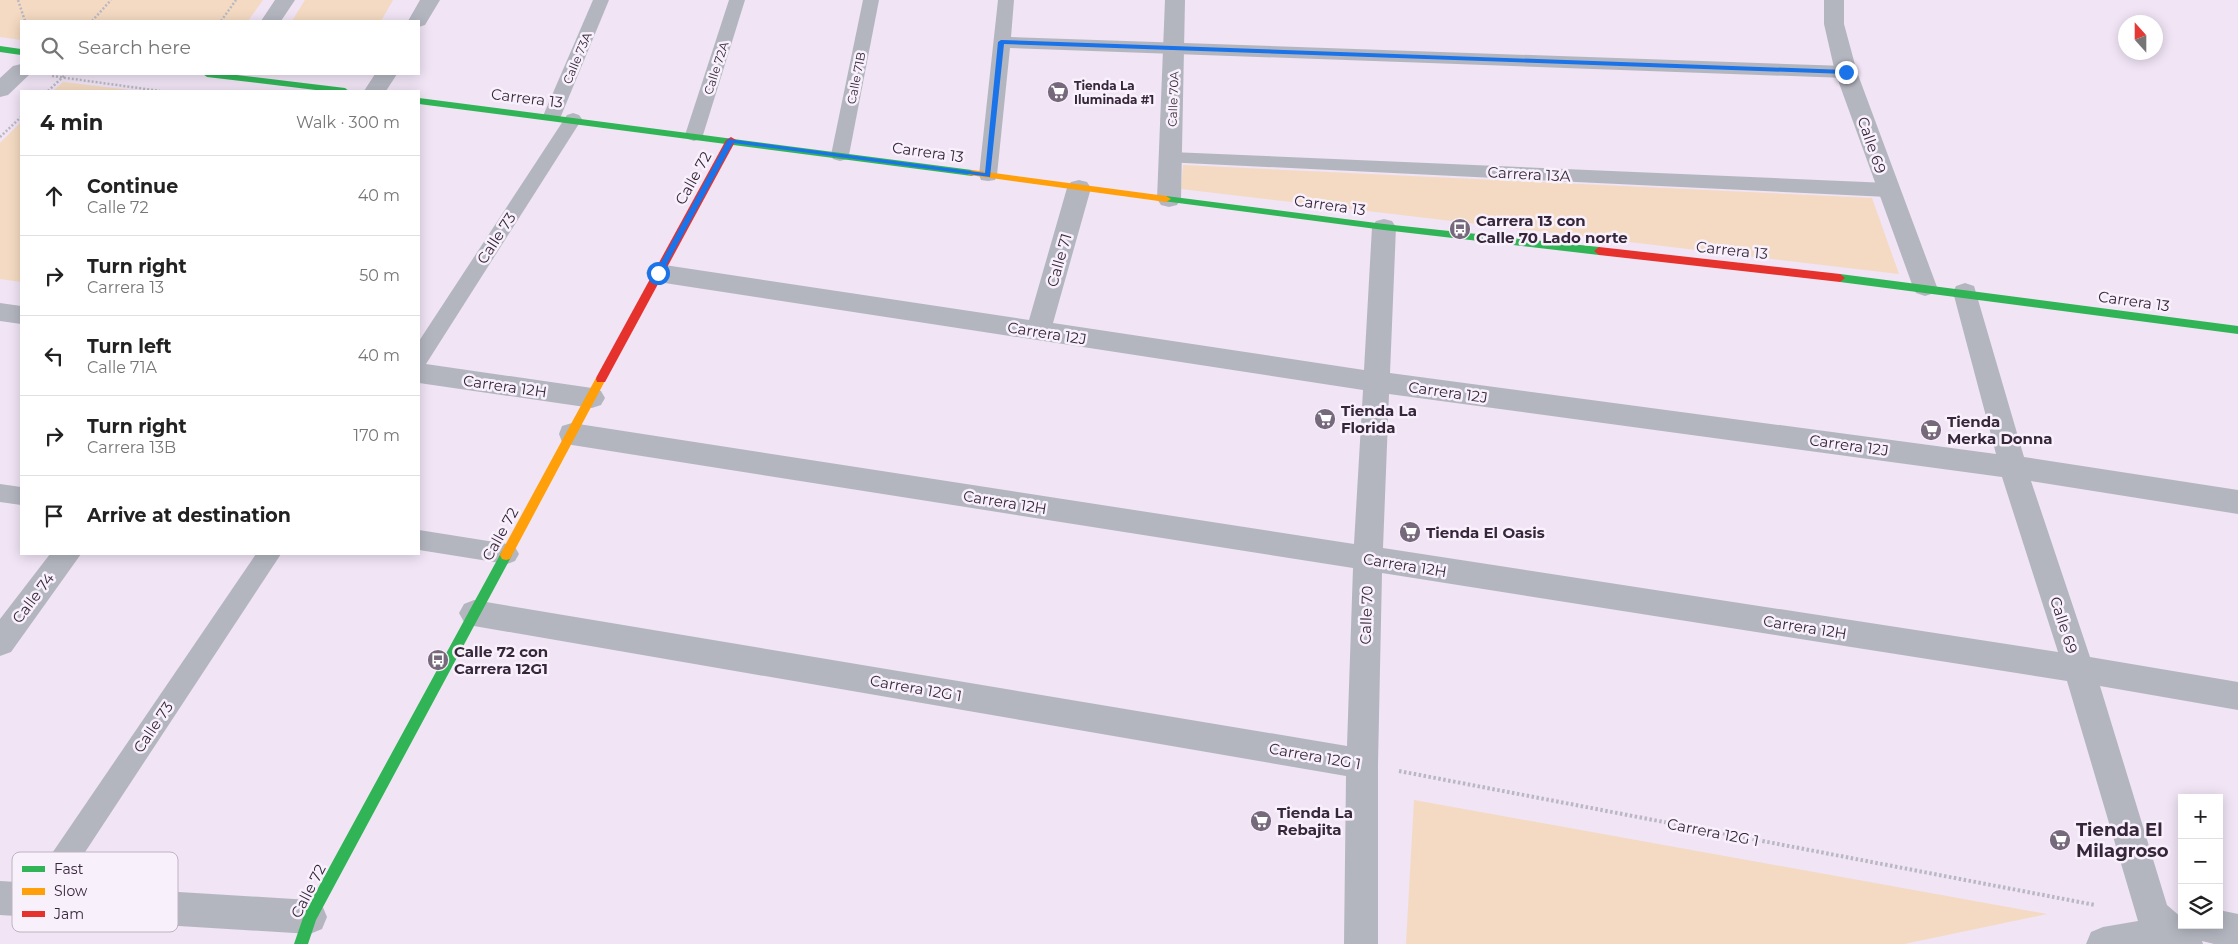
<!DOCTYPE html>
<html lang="en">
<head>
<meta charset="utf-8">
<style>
	:root { --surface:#fff; --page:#f2f2f2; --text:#222; --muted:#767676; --line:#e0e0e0 }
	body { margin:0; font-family:Montserrat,sans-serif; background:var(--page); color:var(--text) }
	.controls { position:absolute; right:15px; bottom:15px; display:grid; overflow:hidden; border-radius:0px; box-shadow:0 2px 12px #0003 }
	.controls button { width:45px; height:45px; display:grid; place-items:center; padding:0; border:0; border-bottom:1px solid var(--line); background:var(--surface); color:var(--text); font:25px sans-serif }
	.compass { position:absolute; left:2118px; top:15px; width:45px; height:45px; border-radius:50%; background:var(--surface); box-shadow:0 2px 12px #0003; rotate:339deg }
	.stop { position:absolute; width:15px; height:15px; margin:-11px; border:4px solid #1a73e8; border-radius:50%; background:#fff }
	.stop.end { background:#1a73e8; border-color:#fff; box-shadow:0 1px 5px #0008 }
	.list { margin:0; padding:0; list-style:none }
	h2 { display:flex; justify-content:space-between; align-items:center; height:65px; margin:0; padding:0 20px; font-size:21px }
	h2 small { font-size:16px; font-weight:400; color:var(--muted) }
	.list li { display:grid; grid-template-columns:32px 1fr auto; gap:15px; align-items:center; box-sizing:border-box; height:80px; padding:0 20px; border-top:1px solid var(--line) }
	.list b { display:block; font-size:19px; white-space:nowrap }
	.list p { margin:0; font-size:16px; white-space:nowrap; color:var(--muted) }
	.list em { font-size:16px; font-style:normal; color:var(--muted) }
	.icon { flex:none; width:28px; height:28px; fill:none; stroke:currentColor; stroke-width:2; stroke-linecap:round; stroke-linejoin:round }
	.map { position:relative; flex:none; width:2238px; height:944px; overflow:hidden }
	.search { position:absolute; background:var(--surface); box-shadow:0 2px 12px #0003; left:20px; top:20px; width:400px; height:55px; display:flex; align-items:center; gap:12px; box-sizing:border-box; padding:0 18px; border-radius:0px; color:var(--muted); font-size:19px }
	.panel { position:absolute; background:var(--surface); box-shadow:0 2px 12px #0003; left:20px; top:90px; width:400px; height:465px; border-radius:0px }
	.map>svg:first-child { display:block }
</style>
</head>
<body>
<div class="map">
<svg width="2238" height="944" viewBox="0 0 2238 944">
	<rect width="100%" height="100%" fill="#f0e4f5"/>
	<g fill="#f4dac2">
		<polygon points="0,0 263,0 248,21 21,21 21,40 0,37"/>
		<polygon points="305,0 393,0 381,21 292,21"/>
		<polygon points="63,82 139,91 53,91"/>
		<polygon points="21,122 21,282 0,279 0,143"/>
		<polygon points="1183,165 1872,198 1899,274 1181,189"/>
		<polygon points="1414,800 2047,914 1904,944 1406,944"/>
	</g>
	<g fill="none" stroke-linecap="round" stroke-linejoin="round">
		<g stroke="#b9b8c2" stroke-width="2.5" stroke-dasharray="2 2" stroke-linecap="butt">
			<polyline points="18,0 25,21"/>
			<polyline points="92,21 111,0"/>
			<polyline points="221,21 236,0"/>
			<polyline points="52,76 160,91"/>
			<polyline points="48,91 66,74"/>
			<polyline points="0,137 21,117"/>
		</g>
		<polyline stroke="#b9b8c2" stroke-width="4" stroke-dasharray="2.5 2.5" stroke-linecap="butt" points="1399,771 2095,905"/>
		<g fill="#b3b6bf" fill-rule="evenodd">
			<polygon points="593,0 609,0 561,116 558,120 546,120 543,116"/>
			<polygon points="729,0 745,0 703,135 700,139 694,141 688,139 685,135"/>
			<polygon points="863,0 879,0 849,155 847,159 840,161 833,159 831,155"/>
			<polygon points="998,0 1014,0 1011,37 1846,66 1852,68 1855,72 1852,76 1846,78 1010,48 997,175 995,180 988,181 981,180 979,175"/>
			<polygon points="573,113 579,115 582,119 426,364 419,366 419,341 567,115"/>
			<polygon points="1171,152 1888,183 1895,185 1897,190 1895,195 1888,197 1164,162 1162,158 1164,154"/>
			<polygon points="0,484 21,487 21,505 0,502"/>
			<polygon points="419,530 507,544 515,547 519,554 515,561 507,564 419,550"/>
			<polygon points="256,554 281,554 47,910 37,914 27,910 23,900 27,890"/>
		</g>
		<g fill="#b3b6bf" fill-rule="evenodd">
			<polygon points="275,0 295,0 281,21 261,21"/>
			<polygon points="420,0 440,0 425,25 419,27 419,21 408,21"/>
			<polygon points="1165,0 1185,0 1181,199 1177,205 1169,207 1161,205 1157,199"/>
			<polygon points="1824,0 1844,0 1844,24 1857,72 1937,287 1934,293 1925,296 1916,293 1913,287 1835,72 1824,24"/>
			<polygon points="21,64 21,74 30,74 8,95 0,97 0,78 13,66"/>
			<polygon points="375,74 397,74 386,91 364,91"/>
			<path d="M1079,180L1087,182L1091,188L1053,323L1364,370L1372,227L1376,221L1384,219L1392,221L1396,227L1390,373L1996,454L1953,292L1956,286L1965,283L1974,286L2024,457L2238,490V514L2031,481L2090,657L2238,682V710L2100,686L2167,905L2182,918V925H2219V910L2238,914V944H2214L2202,941L2203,944H2086L2091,932L2103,927L2138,921L2067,681L1382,573L1378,764V944H1344L1346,776L474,626L464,622L459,613L464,604L474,600L1347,746L1353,568L572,445L562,442L559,434L562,426L572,423L1354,544L1363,390L658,282L649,279L646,273L649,267L658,264L1029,320L1067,188L1071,182ZM1389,394L2002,477L2058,652L1383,548Z"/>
			<polygon points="0,303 21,306 21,324 0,321"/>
			<polygon points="419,363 592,388 601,391 605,398 601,405 592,408 419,383"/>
			<polygon points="50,554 81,554 11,652 0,656 0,619"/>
			<polygon points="0,881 310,900 322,905 327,917 322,929 310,934 0,915"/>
		</g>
		<g fill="#30b455" fill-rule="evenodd">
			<polygon points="0,46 21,49 21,55 0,52"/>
			<polygon points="203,74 228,74 345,88 349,91 324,91 207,77"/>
			<polygon points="419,98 972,170 977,173 972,176 419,104"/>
			<polygon points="1166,196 1384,224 1599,247 1604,251 1599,255 1384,230 1163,201 1163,197"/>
			<polygon points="1840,274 2238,326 2238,334 1840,282 1835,278"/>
			<polygon points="506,550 510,551 512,555 510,559 316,920 308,944 294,944 305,912 502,551"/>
		</g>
		<g fill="#ff9f0a" fill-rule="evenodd">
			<polygon points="972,170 1166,196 1171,199 1166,202 969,175 967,173"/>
			<polygon points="601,375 606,379 510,559 506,560 502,559 500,555 502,551 597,376"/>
		</g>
		<g fill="#e5322d" fill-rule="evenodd">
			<polygon points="731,137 736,140 605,382 597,382 596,379 597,376 726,140"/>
			<polygon points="1599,247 1840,274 1845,278 1840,282 1599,255 1594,251"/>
		</g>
	</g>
	<polygon fill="#1a73e8" points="1001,40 1846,70 1849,72 1846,74 1004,44 990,177 733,143 661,275 656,275 655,273 728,139 985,173 998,42"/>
	<defs>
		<g id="supermarket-disc" transform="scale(1.125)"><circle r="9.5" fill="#77697c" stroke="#f8f0fb"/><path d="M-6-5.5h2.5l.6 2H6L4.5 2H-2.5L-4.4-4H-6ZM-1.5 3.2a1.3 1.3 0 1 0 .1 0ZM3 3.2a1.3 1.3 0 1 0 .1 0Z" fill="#fff"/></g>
		<g id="bus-disc" transform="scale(1.125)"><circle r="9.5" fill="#77697c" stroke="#f8f0fb"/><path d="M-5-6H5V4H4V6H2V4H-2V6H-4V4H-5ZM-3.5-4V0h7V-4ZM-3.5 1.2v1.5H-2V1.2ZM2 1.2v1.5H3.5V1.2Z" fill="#fff"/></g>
	</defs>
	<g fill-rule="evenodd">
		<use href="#supermarket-disc" x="1058" y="92"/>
		<use href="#bus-disc" x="1460" y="229"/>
		<use href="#supermarket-disc" x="1325" y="419"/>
		<use href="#supermarket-disc" x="1931" y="430"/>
		<use href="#supermarket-disc" x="1410" y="532"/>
		<use href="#bus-disc" x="438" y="660"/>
		<use href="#supermarket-disc" x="1261" y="821"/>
		<use href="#supermarket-disc" x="2060" y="840"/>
	</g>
	<g text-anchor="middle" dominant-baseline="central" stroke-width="5" stroke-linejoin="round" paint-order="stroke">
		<g font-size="12" fill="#36273b" stroke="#f8f0fb">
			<text transform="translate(577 58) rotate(-67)">Calle 73A</text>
			<text transform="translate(716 68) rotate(-72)">Calle 72A</text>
			<text transform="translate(856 78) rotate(-79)">Calle 71B</text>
			<text transform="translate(1173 99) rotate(-88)">Calle 70A</text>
		</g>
		<g font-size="12" font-weight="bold" fill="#36273b" stroke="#f8f0fb" text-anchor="start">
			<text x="1074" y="85">Tienda La<tspan x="1074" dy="14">Iluminada #1</tspan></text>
		</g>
		<g font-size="15" fill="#36273b" stroke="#f8f0fb">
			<text transform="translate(527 98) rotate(7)">Carrera 13</text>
			<text transform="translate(1872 145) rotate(71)">Calle 69</text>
			<text transform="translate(928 152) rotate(8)">Carrera 13</text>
			<text transform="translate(1529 174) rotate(3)">Carrera 13A</text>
			<text transform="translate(693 178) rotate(-61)">Calle 72</text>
			<text transform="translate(1330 205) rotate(8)">Carrera 13</text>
			<text transform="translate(496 238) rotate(-57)">Calle 73</text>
			<text transform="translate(1732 250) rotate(6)">Carrera 13</text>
			<text transform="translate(1059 260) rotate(-74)">Calle 71</text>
			<text transform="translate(2134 301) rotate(8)">Carrera 13</text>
			<text transform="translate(1047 333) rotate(9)">Carrera 12J</text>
			<text transform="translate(505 386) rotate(8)">Carrera 12H</text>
			<text transform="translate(1448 392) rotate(8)">Carrera 12J</text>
			<text transform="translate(1849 445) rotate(8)">Carrera 12J</text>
			<text transform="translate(1005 502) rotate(9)">Carrera 12H</text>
			<text transform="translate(500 534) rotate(-61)">Calle 72</text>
			<text transform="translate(1405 565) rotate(9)">Carrera 12H</text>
			<text transform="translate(33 598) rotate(-53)">Calle 74</text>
			<text transform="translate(1366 615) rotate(-88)">Calle 70</text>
			<text transform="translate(2064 625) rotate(72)">Calle 69</text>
			<text transform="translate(1805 627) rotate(9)">Carrera 12H</text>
			<text transform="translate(916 688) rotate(10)">Carrera 12G 1</text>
			<text transform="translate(153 727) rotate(-56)">Calle 73</text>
			<text transform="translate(1315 756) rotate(10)">Carrera 12G 1</text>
			<text transform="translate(1713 832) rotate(11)">Carrera 12G 1</text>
			<text transform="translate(308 891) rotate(-63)">Calle 72</text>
		</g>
		<g font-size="15" font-weight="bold" fill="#36273b" stroke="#f8f0fb" text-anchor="start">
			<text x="1476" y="220">Carrera 13 con<tspan x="1476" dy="17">Calle 70 Lado norte</tspan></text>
			<text x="1341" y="410">Tienda La<tspan x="1341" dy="17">Florida</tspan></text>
			<text x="1947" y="421">Tienda<tspan x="1947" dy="17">Merka Donna</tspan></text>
			<text x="1426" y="532">Tienda El Oasis</text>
			<text x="454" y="651">Calle 72 con<tspan x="454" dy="17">Carrera 12G1</tspan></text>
			<text x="1277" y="812">Tienda La<tspan x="1277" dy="17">Rebajita</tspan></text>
		</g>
		<g font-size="18" font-weight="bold" fill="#36273b" stroke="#f8f0fb" text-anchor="start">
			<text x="2076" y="830">Tienda El<tspan x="2076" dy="21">Milagroso</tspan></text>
		</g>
	</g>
	<rect x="12" y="852" width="166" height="80" rx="8" fill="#f8f0fb" stroke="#beb4c1" stroke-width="1"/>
	<rect x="22" y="866" width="23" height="6" fill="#30b455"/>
	<rect x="22" y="888" width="23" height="7" fill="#ff9f0a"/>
	<rect x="22" y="911" width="23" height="6" fill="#e5322d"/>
	<g font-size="14" fill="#36273b">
		<text x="54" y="874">Fast</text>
		<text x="54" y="896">Slow</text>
		<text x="54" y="919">Jam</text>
	</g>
</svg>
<div class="controls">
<button>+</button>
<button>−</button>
<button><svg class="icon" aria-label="layers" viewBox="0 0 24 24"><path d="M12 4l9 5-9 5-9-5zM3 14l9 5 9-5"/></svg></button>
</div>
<svg class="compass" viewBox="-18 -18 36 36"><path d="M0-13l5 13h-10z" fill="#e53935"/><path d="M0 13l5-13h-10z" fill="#767676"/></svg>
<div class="stop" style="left:658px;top:273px"></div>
<div class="stop end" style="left:1846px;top:72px"></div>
<div class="search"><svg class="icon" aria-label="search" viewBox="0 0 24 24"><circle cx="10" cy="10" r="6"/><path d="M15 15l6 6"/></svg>Search here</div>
<section class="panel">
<h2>4 min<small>Walk · 300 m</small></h2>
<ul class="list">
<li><svg class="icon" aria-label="ahead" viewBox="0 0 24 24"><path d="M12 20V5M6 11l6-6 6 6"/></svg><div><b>Continue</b><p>Calle 72</p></div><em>40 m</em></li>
<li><svg class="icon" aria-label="right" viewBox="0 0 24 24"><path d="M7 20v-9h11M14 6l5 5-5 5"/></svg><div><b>Turn right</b><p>Carrera 13</p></div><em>50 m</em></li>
<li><svg class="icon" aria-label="left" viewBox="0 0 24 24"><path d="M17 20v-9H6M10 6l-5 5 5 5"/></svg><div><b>Turn left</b><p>Calle 71A</p></div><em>40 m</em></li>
<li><svg class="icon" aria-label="right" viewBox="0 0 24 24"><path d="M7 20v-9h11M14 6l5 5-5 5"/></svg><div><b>Turn right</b><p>Carrera 13B</p></div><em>170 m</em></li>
<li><svg class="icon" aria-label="arrive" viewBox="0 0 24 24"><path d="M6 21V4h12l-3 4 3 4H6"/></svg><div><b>Arrive at destination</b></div></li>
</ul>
</section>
</div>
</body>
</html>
